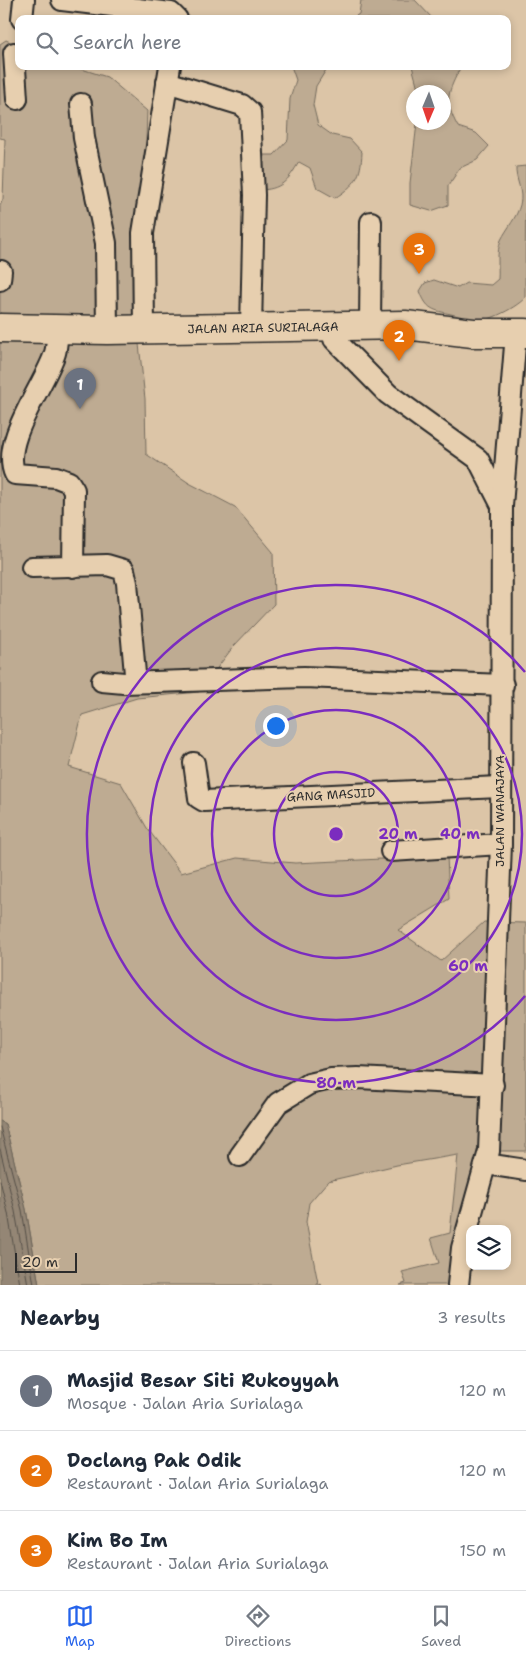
<!DOCTYPE html>
<html lang="en">
<head>
<meta charset="utf-8">
<style>
	:root { --surface:#fff; --page:#f2f2f3; --text:#1f2937; --muted:#747a83; --line:#e0e1e3; --accent:#2563eb }
	body { margin:0; font-family:"Shantell Sans",sans-serif; background:var(--page); color:var(--text) }
	.controls { position:absolute; right:15px; bottom:15px; display:grid; overflow:hidden; border-radius:10px; box-shadow:0 2px 8px #0003 }
	.controls button { width:45px; height:45px; display:grid; place-items:center; padding:0; border:0; border-bottom:1px solid var(--line); background:var(--surface); color:var(--text); font:25px sans-serif }
	.compass { position:absolute; left:406px; top:85px; width:45px; height:45px; border-radius:50%; background:var(--surface); box-shadow:0 2px 8px #0003; rotate:182deg }
	.scale { position:absolute; left:15px; bottom:12px; width:62px; box-sizing:border-box; padding-left:5px; border:2px solid #2b2b2b; border-top:0; font-size:14px; line-height:18px; white-space:nowrap; color:#2b2b2b; -webkit-text-stroke:4px #e7cfaf; paint-order:stroke }
	.you { position:absolute; left:275px; top:725px; width:18px; height:18px; margin:-12px; border:4px solid #fff; border-radius:50%; background:#1a73e8; box-shadow:0 0 0 8px #1a73e833 }
	.badge { display:grid; place-items:center; width:32px; height:32px; border-radius:50%; background:var(--accent); color:#fff; font-size:16px; font-weight:700 }
	.pin { position:absolute; translate:-50% -41px; filter:drop-shadow(0 1px 2px #0008) }
	.pin::after { content:''; position:absolute; top:26px; width:18px; height:15px; background:inherit; clip-path:polygon(0 0,100% 0,50% 100%) }
	.list { margin:0; padding:0; list-style:none }
	h2 { display:flex; justify-content:space-between; align-items:center; height:65px; margin:0; padding:0 20px; font-size:21px }
	h2 small { font-size:16px; font-weight:400; color:var(--muted) }
	.list li { display:grid; grid-template-columns:32px 1fr auto; gap:15px; align-items:center; box-sizing:border-box; height:80px; padding:0 20px; border-top:1px solid var(--line) }
	.list b { display:block; font-size:19px; white-space:nowrap }
	.list p { margin:0; font-size:16px; white-space:nowrap; color:var(--muted) }
	.list em { font-size:16px; font-style:normal; color:var(--muted) }
	.icon { flex:none; width:28px; height:28px; fill:none; stroke:currentColor; stroke-width:2; stroke-linecap:round; stroke-linejoin:round }
	.map { position:relative; flex:none; width:526px; height:1285px; overflow:hidden }
	.search { position:absolute; background:var(--surface); box-shadow:0 2px 8px #0003; left:15px; right:15px; top:15px; height:55px; display:flex; align-items:center; gap:12px; box-sizing:border-box; padding:0 18px; border-radius:10px; color:var(--muted); font-size:19px }
	.sheet { height:305px; background:var(--surface) }
	nav { display:flex; justify-content:space-around; align-items:center; box-sizing:border-box; height:70px; border-top:1px solid var(--line); background:var(--surface); font-size:14px; color:var(--muted) }
	nav a { display:grid; justify-items:center; gap:2px }
	nav .on { color:var(--accent) }
	.map>svg:first-child { display:block }
</style>
</head>
<body>
<div class="map">
<svg width="526" height="1285" viewBox="0 0 526 1285">
	<rect width="100%" height="100%" fill="#dcc5a7"/>
	<filter id="ink" filterUnits="userSpaceOnUse"><feTurbulence type="fractalNoise" baseFrequency=".02" numOctaves="2"/><feDisplacementMap in="SourceGraphic" scale="10" xChannelSelector="R" yChannelSelector="G"/><feConvolveMatrix kernelMatrix="1 2 1 2 8 2 1 2 1" color-interpolation-filters="sRGB"/></filter>
	<g filter="url(#ink)">
		<g fill="#beab92" stroke="#746b5e">
			<polygon points="361,0 415,0 433,19 351,19 359,14"/>
			<polygon points="6,40 19,46 19,66 72,66 107,77 147,111 139,344 145,399 146,454 189,483 235,507 273,552 274,604 233,647 199,692 137,698 82,715 69,767 121,783 147,828 181,873 237,858 295,863 447,856 449,899 398,930 441,961 484,922 526,923 526,1151 489,1151 459,1285 400,1285 406,1283 402,1272 439,1263 431,1238 450,1233 458,1155 397,1165 328,1181 309,1203 306,1222 318,1283 322,1285 39,1285 26,1209 5,1124 0,1121 0,206 3,199 5,139 0,138 0,44"/>
			<path d="M291,66H332L326,70L316,86L313,105L318,125L332,135L350,139L362,152C361,177 356,184 335,198L317,188L310,168L299,162C288,181 281,190 258,190L256,155H274L288,140L290,99L296,80Z"/>
			<path d="M412,66H461C448,93 443,99 458,127L476,133L489,146L477,160L460,168L448,186V205L431,211L410,205V183L417,123L444,122V92H419Z"/>
			<path d="M526,166L525,298C514,309 485,324 469,321C463,319 458,315 451,314C433,310 427,310 420,291L425,283L434,280L458,288L466,283L491,285L498,279C499,266 496,252 501,240C507,228 517,217 520,205C524,191 515,180 516,167Z"/>
		</g>
		<polygon fill="#948674" stroke="#6a6257" points="0,1121 5,1124 26,1209 39,1285 0,1285"/>
		<g fill="none" stroke-linecap="round" stroke-linejoin="round">
			<g stroke="#554f48" stroke-width="1">
				<polyline points="0,1127 22,1210 34,1285"/>
				<polyline points="0,1149 15,1211 28,1285"/>
				<polyline points="0,1180 8,1213 20,1285"/>
			</g>
			<g stroke="#2b2b2b" stroke-width="24">
				<g id="street">
					<polyline points="62,0 171,13 177,19"/>
					<polyline points="22,19 24,0"/>
					<polyline points="14,53 17,99"/>
					<polyline points="167,82 242,105 250,112 254,195 251,328"/>
					<polyline points="81,104 84,138 106,243 107,330"/>
					<polyline points="0,280 1,271"/>
					<polyline points="370,326 371,222"/>
					<polyline points="332,327 334,339 388,394 478,459 502,506"/>
					<path d="M58,330C57,337 57,346 55,353C45,385 0,442 15,474L56,477L69,482L74,490L73,567"/>
					<polyline points="144,330 143,233 170,66"/>
					<polyline points="32,567 107,565 124,570 127,583 135,674"/>
					<polyline points="102,681 124,683 304,677 503,685"/>
					<polyline points="194,763 199,798 204,801 499,787"/>
					<polyline points="391,851 501,844"/>
					<polyline points="240,1156 278,1103 309,1084 331,1079 358,1078 493,1085"/>
					<polyline points="486,1164 526,1170"/>
					<polyline points="458,1285 462,1248 489,1151 501,844 502,506 516,333"/>
				</g>
			</g>
			<g stroke="#2b2b2b" stroke-width="31">
				<polyline id="primary" points="0,328 107,330 405,325 473,333 526,333"/>
			</g>
			<use href="#street" stroke="#e7cfaf" stroke-width="20"/>
			<use href="#primary" stroke="#e7cfaf" stroke-width="28"/>
		</g>
	</g>
	<g fill="none" stroke="#7b2cbf" stroke-width="2.5">
		<circle cx="336" cy="834" r="62"/>
		<circle cx="336" cy="834" r="124"/>
		<circle cx="336" cy="834" r="186"/>
		<path d="M525 996A249 249 0 1 1 525 672"/>
	</g>
	<g text-anchor="middle" dominant-baseline="central" stroke-width="4" stroke-linejoin="round" paint-order="stroke">
		<g font-size="12" fill="#2b2b2b" stroke="#e7cfaf">
			<text transform="translate(263 328) rotate(-1)">JALAN ARIA SURIALAGA</text>
			<text transform="translate(331 795) rotate(-3)">GANG MASJID</text>
			<text transform="translate(500 811) rotate(-90)">JALAN WANAJAYA</text>
		</g>
	</g>
	<circle cx="336" cy="834" r="8" fill="#7b2cbf" stroke="#e7cfaf" stroke-width="2.5"/>
	<g font-size="15" text-anchor="middle" font-weight="bold" fill="#7b2cbf" stroke="#e7cfaf" stroke-width="4" stroke-linejoin="round" paint-order="stroke">
		<text x="398" y="839">20 m</text>
		<text x="460" y="839">40 m</text>
		<text x="468" y="971">60 m</text>
		<text x="336" y="1088">80 m</text>
	</g>
</svg>
<div class="controls">
<button><svg class="icon" aria-label="layers" viewBox="0 0 24 24"><path d="M12 4l9 5-9 5-9-5zM3 14l9 5 9-5"/></svg></button>
</div>
<svg class="compass" viewBox="-18 -18 36 36"><path d="M0-13l5 13h-10z" fill="#e53935"/><path d="M0 13l5-13h-10z" fill="#747a83"/></svg>
<div class="scale">20 m</div>
<div class="you"></div>
<div class="pin badge" style="left:80px;top:409px;background:#6b7280">1</div>
<div class="pin badge" style="left:399px;top:361px;background:#e8710a">2</div>
<div class="pin badge" style="left:419px;top:274px;background:#e8710a">3</div>
<div class="search"><svg class="icon" aria-label="search" viewBox="0 0 24 24"><circle cx="10" cy="10" r="6"/><path d="M15 15l6 6"/></svg>Search here</div>
</div>
<section class="sheet">
<h2>Nearby<small>3 results</small></h2>
<ul class="list">
<li><span class="badge" style="background:#6b7280">1</span><div><b>Masjid Besar Siti Rukoyyah</b><p>Mosque · Jalan Aria Surialaga</p></div><em>120 m</em></li>
<li><span class="badge" style="background:#e8710a">2</span><div><b>Doclang Pak Odik</b><p>Restaurant · Jalan Aria Surialaga</p></div><em>120 m</em></li>
<li><span class="badge" style="background:#e8710a">3</span><div><b>Kim Bo Im</b><p>Restaurant · Jalan Aria Surialaga</p></div><em>150 m</em></li>
</ul>
</section>
<nav>
<a class="on"><svg class="icon" aria-label="map" viewBox="0 0 24 24"><path d="M3 6l6-2 6 2 6-2v14l-6 2-6-2-6 2zM9 4v14M15 6v14"/></svg>Map</a>
<a><svg class="icon" aria-label="directions" viewBox="0 0 24 24"><path d="M12 3l9 9-9 9-9-9zM9 14v-3h6M13 9l2 2-2 2"/></svg>Directions</a>
<a><svg class="icon" aria-label="saved" viewBox="0 0 24 24"><path d="M7 4h10v16l-5-4-5 4z"/></svg>Saved</a>
</nav>
</body>
</html>
